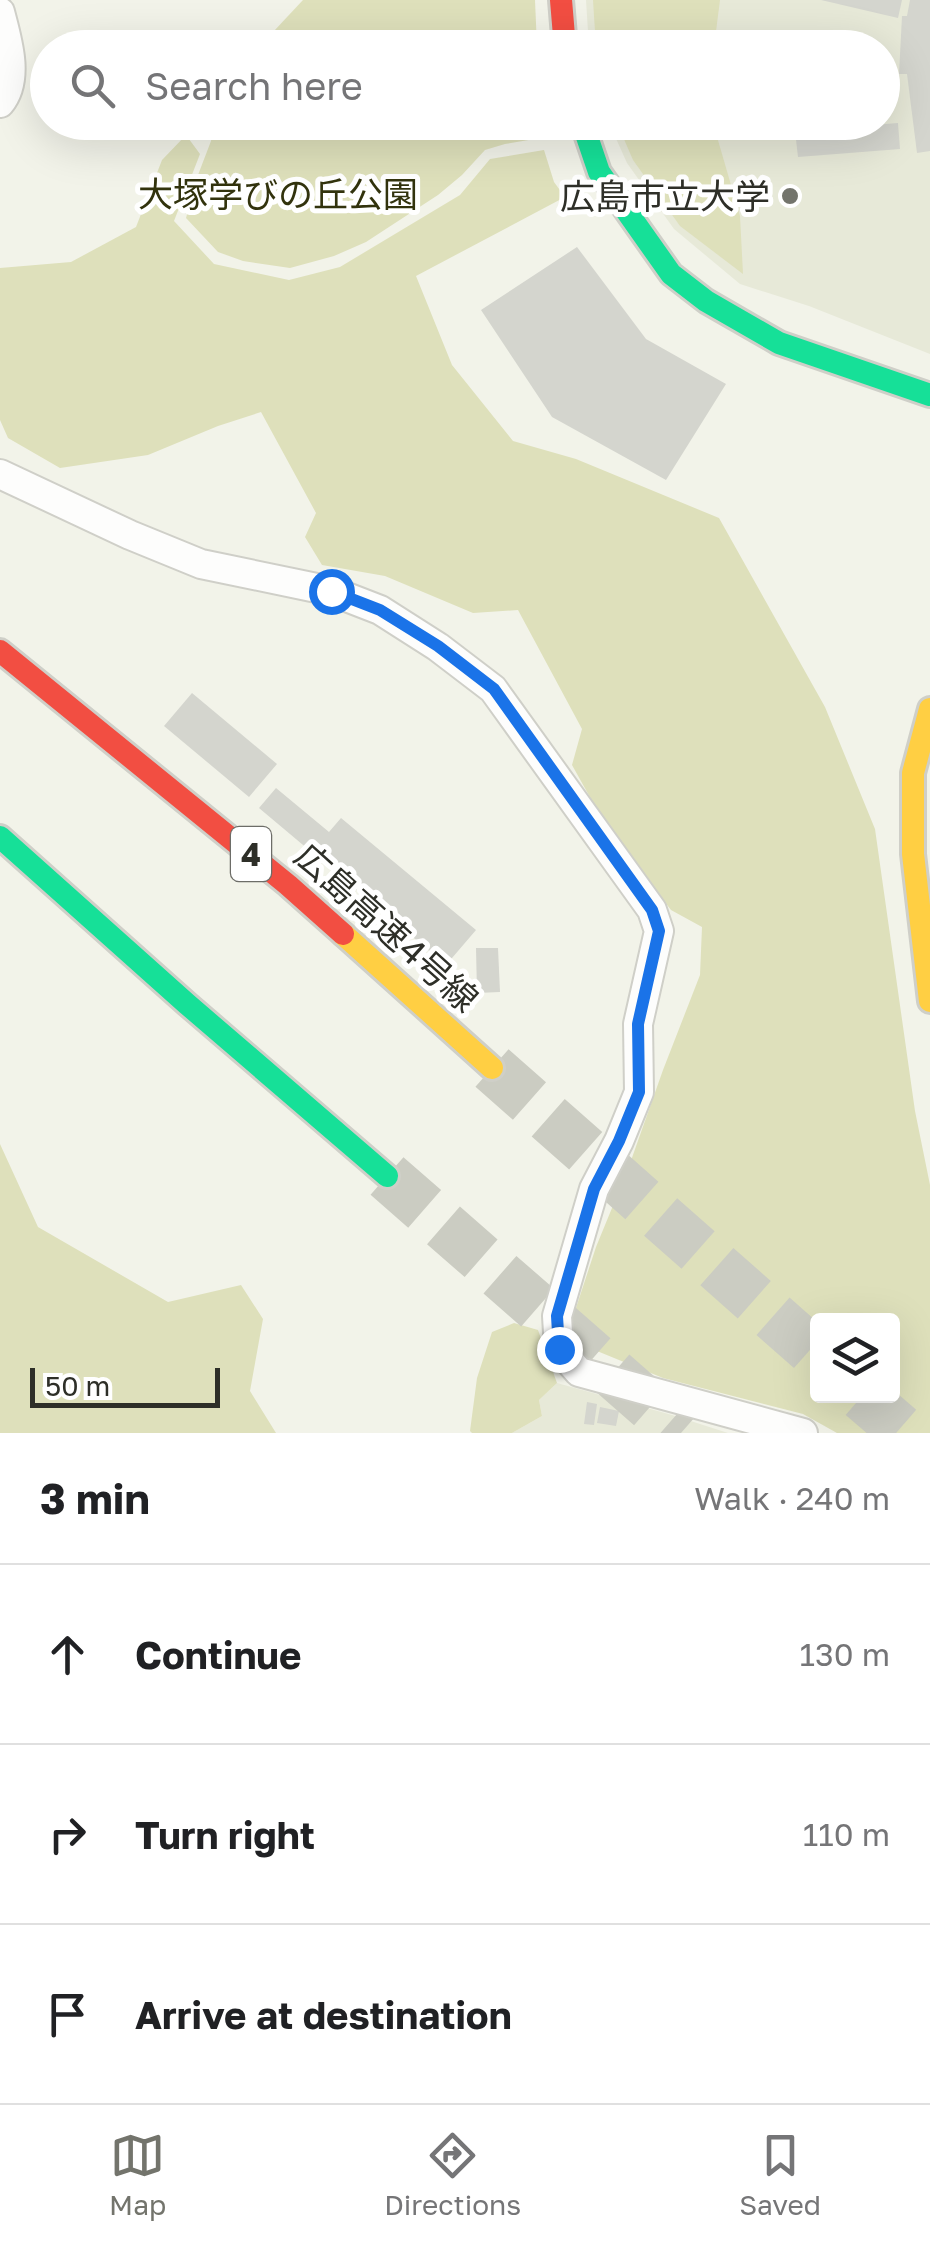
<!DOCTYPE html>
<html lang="en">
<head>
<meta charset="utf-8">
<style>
	:root { --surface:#fff; --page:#f2f2f2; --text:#202124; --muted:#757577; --line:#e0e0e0; --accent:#73746c }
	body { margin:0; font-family:"Golos Text","Noto Sans JP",sans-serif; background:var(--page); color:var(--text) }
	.controls { position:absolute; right:30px; bottom:30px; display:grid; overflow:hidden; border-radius:10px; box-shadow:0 10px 40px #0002 }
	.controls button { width:90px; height:90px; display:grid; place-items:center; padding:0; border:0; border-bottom:2px solid var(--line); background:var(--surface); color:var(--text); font:50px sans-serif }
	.scale { position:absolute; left:30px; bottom:25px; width:190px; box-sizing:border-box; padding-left:10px; border:5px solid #2e2f28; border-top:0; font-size:28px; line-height:35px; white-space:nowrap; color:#2e2f28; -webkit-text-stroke:8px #fff; paint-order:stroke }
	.stop { position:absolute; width:30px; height:30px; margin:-22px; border:8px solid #1a73e8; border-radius:50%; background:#fff }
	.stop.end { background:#1a73e8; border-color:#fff; box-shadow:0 2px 10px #0008 }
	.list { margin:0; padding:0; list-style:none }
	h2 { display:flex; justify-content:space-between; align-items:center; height:130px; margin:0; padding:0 40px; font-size:42px }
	h2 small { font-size:32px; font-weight:400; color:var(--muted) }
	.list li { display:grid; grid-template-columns:65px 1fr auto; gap:30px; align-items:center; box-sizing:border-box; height:180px; padding:0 40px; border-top:2px solid var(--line) }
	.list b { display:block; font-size:38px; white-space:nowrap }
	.list em { font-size:32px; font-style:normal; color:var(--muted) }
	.icon { flex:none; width:55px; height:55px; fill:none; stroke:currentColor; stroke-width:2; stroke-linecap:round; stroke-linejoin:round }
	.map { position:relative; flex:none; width:930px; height:1433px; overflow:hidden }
	.search { position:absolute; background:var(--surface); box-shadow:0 10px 40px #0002; left:30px; right:30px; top:30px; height:110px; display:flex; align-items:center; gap:25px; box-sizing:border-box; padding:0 35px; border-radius:55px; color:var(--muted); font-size:38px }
	.sheet { height:670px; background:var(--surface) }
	nav { display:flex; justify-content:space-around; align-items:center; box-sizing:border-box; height:140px; border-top:2px solid var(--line); background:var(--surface); font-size:28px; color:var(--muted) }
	nav a { display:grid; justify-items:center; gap:5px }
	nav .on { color:var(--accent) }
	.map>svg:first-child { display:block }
</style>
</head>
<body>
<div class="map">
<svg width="930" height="1433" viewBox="0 0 930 1433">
	<rect width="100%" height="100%" fill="#f2f3e9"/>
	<g fill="#e7e9d8">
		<polygon points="586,0 930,0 930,354 809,306 740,284 674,229 627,163 609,123 882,122 882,48 589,47"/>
		<polygon points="557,1383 672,1415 728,1433 512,1433 542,1416 539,1400"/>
	</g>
	<g fill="#dee0bb" fill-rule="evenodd">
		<polygon points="303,0 535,0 537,47 259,47"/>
		<polygon points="593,0 720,0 714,47 596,47"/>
		<polygon points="553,122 558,135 505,144 485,150 462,175 438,195 366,242 334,256 290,268 243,261 218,252 186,218 198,175 211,141 213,123"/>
		<polygon points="617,123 713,123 740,216 743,274 680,226 633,160"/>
		<path d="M186,135L200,154L174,221L214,264L289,280L340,267L460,195L490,159L544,150L554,182L565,197L416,276L452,365L513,441L576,459L719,518L825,707L875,829L915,1111L930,1185V1433H837L803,1414L663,1378L597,1351L573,1317L596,1247L628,1169L663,1070L700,975L702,927L671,910L606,826L572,765L582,729L518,610L473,613L385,576L322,565L305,537L316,513L261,412L218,426L148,455L60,468L8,438L0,420V268L71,262L136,227L162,160ZM818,1320H892V1396H818Z"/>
		<polygon points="0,1144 38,1227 168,1302 241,1285 263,1319 250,1391 276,1433 0,1433"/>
		<polygon points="514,1323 538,1330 557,1383 539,1400 542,1416 512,1433 472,1433 470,1431 477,1378 492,1332"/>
	</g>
	<g fill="#d4d5ce">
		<polygon points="821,0 902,0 898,18"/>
		<polygon points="910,0 930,0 930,151 917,153 907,74 899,74 902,16 907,16"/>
		<polygon points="882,61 894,62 893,87 882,87"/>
		<polygon points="827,122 862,122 862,126 898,123 900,149 798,157 795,131 828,128"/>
		<polygon points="577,247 646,339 726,384 666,480 552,417 481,310"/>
		<polygon points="192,693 277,764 249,797 164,726"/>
		<polygon points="276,788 329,832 341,818 476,930 446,965 259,808"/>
		<polygon points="476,948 498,948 500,992 477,993"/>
		<polygon points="587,1402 597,1404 594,1425 584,1424"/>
		<polygon points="600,1407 619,1411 616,1426 597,1423"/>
	</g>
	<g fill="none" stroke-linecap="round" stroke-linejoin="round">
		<g stroke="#cbccc2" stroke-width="50" stroke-dasharray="50 25" stroke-linecap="butt">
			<polyline points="492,1068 818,1356"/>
			<polyline points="387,1176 681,1433"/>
			<polyline points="862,1396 905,1433"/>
		</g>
		<g stroke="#cfcfc8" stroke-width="32">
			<g id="street">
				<path d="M0,12C7,39 20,79 0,103"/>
				<polyline points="0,474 130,535 201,564 331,591 380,610 438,647 493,689 652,910 659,931 638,1024 639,1092 619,1141 594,1189 557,1316 559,1349 579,1372 803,1433"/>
			</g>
		</g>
		<g stroke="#cfcfc8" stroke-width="28">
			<g id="fast">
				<polyline points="582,122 599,172 671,274 706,301 779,343 930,395"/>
				<polyline points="0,837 187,1004 387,1176"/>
			</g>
		</g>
		<g stroke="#cfcfc8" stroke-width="28">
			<g id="slow">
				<polyline points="930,709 913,773 913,854 930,1001"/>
				<polyline points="343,934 492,1068"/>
			</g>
		</g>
		<g stroke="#cfcfc8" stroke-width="28">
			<g id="jam">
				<polyline points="561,0 565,48"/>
				<polyline points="0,651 288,885 343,934"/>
			</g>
		</g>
		<use href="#street" stroke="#fdfdfc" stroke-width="28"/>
		<use href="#fast" stroke="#16e098" stroke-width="22"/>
		<use href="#slow" stroke="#ffcf43" stroke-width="22"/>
		<use href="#jam" stroke="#f24e42" stroke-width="22"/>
	</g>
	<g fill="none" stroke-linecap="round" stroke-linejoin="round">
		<polyline stroke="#1a73e8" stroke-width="12" points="331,591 380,610 438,646 494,689 652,910 659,931 638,1024 639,1092 619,1141 594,1189 557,1316 559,1349"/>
	</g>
	<circle fill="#73746c" stroke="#fff" stroke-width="4" cx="790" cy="196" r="10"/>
	<g text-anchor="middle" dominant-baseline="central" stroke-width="10" stroke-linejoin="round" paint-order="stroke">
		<rect fill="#fff" stroke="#6d6d68" stroke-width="2.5" x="231" y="827" width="40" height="54" rx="8"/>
		<g font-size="32" font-weight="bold" fill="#2e2f28">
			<text x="251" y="854">4</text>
		</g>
		<g font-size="35" fill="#32330d" stroke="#fff">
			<text x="278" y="194">大塚学びの丘公園</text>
		</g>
		<g font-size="35" fill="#2e2f28" stroke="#fff" text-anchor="end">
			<text x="770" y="196">広島市立大学</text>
		</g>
		<g font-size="35" fill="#2e2f28" stroke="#fff">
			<text transform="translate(387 927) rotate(42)">広島高速4号線</text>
		</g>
	</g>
</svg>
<div class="controls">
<button><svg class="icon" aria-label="layers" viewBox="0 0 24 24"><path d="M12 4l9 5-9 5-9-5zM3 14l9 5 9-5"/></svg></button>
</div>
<div class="scale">50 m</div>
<div class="stop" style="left:331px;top:591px"></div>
<div class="stop end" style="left:559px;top:1349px"></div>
<div class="search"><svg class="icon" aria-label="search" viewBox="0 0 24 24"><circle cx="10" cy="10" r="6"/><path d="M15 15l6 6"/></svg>Search here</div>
</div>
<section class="sheet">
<h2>3 min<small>Walk · 240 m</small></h2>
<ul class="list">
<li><svg class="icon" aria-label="ahead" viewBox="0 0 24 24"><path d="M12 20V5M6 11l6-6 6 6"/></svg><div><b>Continue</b></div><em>130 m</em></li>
<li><svg class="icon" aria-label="right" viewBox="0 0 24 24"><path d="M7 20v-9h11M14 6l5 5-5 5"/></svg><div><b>Turn right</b></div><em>110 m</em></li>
<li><svg class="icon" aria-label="arrive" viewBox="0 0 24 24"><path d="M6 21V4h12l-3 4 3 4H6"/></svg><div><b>Arrive at destination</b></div></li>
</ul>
</section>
<nav>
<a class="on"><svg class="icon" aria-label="map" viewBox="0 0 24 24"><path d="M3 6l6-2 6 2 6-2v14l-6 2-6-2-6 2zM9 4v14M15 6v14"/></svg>Map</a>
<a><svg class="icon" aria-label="directions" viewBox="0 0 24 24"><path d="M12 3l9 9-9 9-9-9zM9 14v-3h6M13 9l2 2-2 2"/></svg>Directions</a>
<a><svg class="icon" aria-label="saved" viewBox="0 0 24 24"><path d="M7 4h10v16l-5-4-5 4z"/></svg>Saved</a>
</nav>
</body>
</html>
